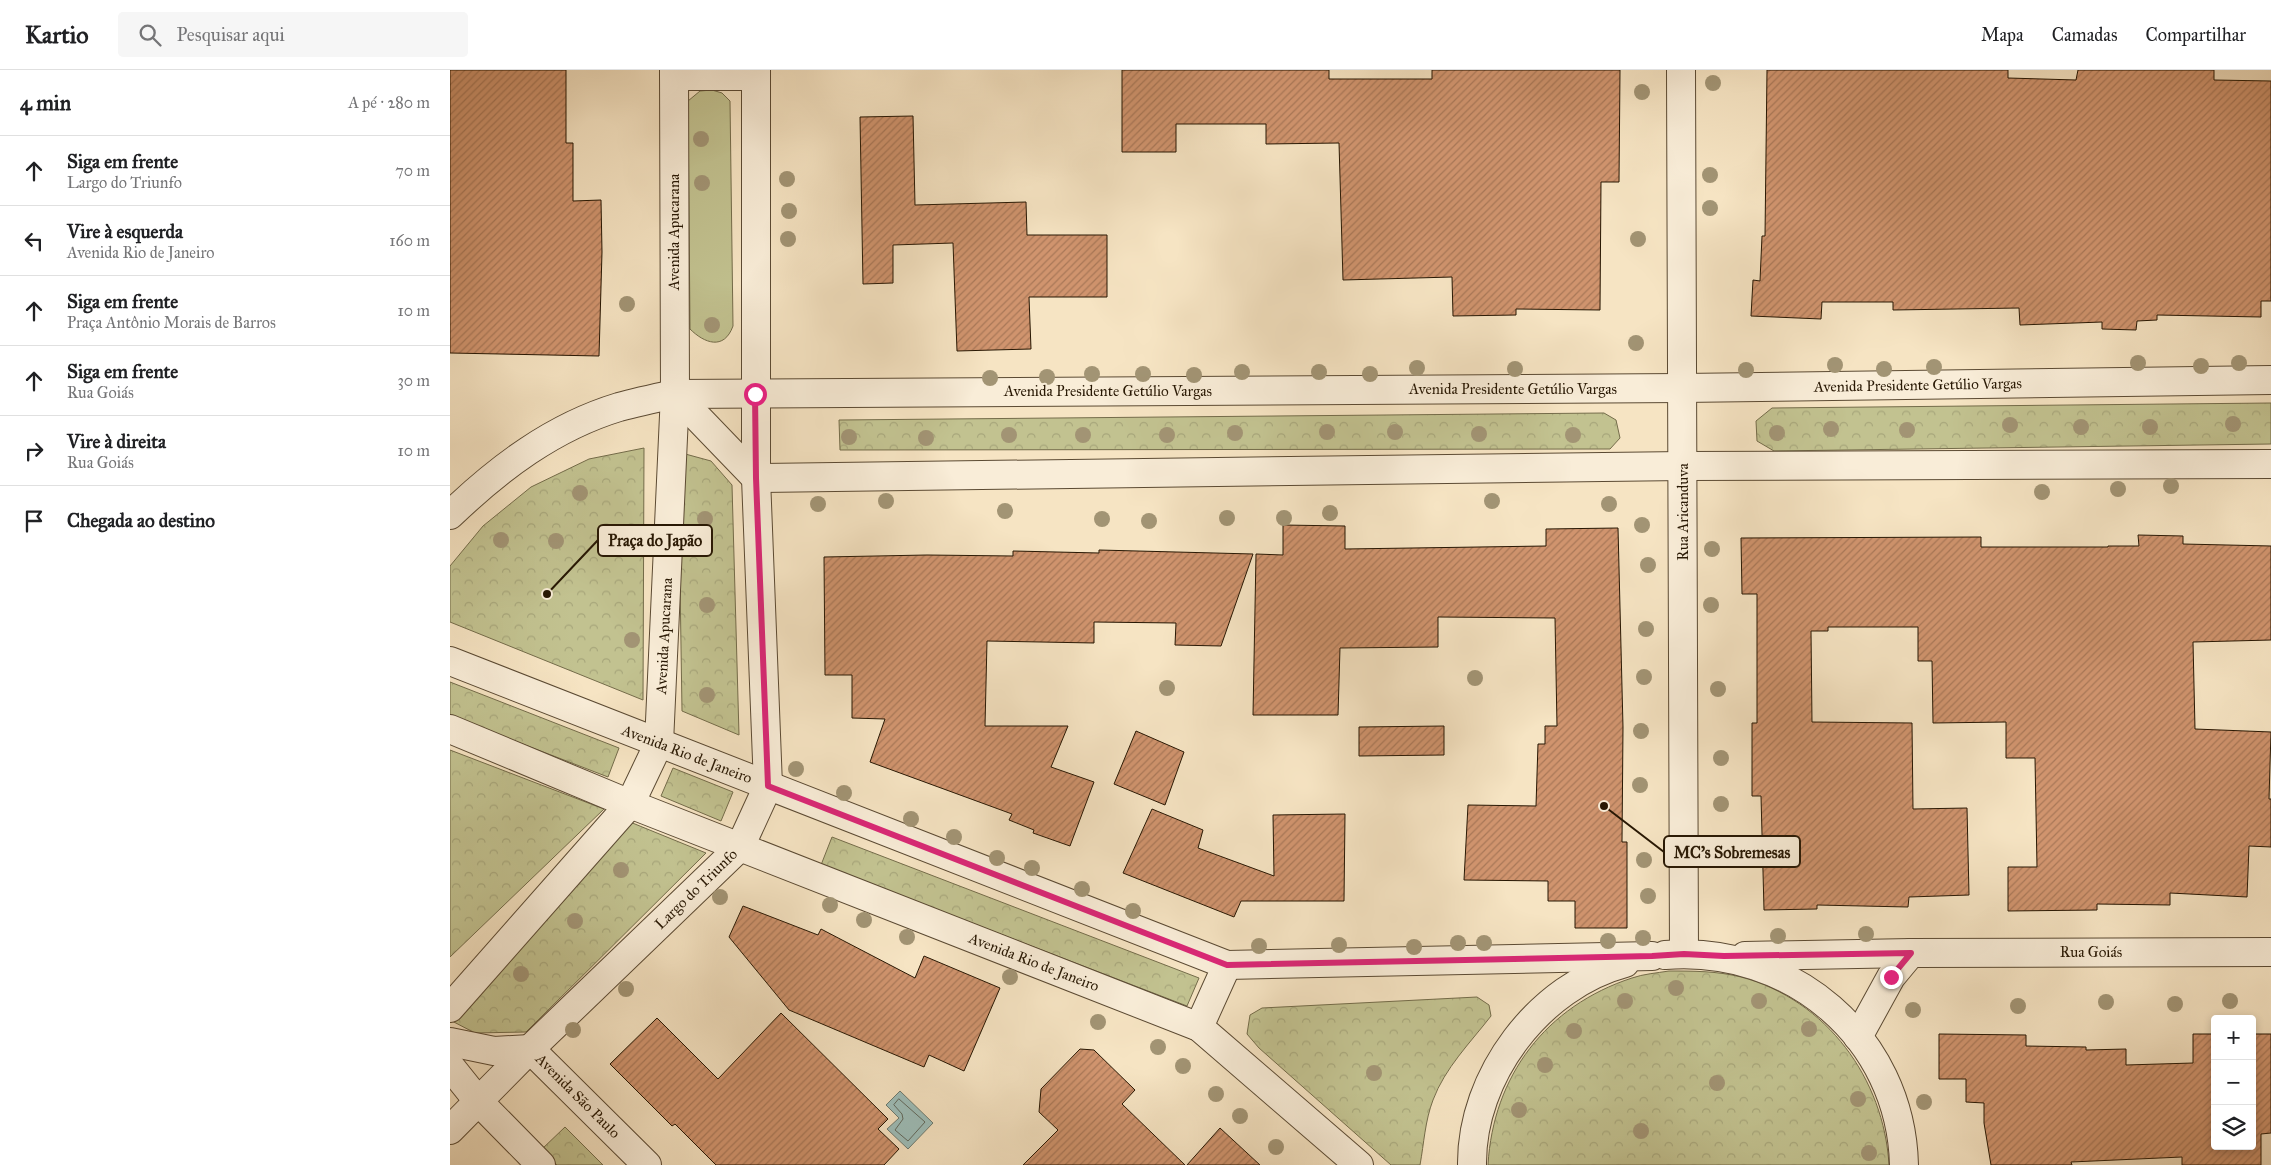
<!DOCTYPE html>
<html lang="pt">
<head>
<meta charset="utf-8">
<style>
	:root { --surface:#fff; --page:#f6f6f6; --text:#202124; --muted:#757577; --line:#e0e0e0 }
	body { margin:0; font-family:"IM FELL Great Primer",serif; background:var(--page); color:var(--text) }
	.controls { position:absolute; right:15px; bottom:15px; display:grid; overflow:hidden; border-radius:5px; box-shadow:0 2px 8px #0003 }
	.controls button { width:45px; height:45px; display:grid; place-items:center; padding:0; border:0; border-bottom:1px solid var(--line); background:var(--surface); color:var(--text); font:25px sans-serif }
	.stop { position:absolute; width:15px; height:15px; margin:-11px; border:4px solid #db2777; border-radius:50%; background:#fff }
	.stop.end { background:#db2777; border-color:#fff; box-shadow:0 1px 5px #0008 }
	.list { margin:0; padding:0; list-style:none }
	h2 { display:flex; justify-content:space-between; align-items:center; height:65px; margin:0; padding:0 20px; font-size:21px }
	h2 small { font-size:16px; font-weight:400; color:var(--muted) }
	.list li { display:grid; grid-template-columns:32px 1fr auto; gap:15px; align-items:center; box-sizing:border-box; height:70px; padding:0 20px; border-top:1px solid var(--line) }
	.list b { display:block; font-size:19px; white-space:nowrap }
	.list p { margin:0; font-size:16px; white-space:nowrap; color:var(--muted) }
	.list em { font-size:16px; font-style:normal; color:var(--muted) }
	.icon { flex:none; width:28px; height:28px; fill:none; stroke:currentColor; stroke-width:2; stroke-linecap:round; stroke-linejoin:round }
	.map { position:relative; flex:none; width:1821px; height:1095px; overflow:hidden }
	header { display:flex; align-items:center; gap:30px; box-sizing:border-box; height:70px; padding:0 25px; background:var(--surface); border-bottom:1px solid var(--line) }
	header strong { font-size:24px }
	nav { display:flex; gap:28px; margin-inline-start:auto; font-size:18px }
	.search { width:350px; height:45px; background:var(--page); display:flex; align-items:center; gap:12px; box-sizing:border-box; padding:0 18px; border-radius:5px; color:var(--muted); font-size:19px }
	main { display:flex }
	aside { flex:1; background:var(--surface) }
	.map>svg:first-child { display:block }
</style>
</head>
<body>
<header>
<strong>Kartio</strong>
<div class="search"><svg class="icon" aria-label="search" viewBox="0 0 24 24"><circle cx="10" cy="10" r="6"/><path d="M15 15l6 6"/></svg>Pesquisar aqui</div>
<nav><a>Mapa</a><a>Camadas</a><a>Compartilhar</a></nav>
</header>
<main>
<aside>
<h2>4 min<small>A pé · 280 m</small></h2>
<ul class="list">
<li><svg class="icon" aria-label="ahead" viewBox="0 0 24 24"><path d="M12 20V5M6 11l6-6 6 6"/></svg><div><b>Siga em frente</b><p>Largo do Triunfo</p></div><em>70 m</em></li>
<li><svg class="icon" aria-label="left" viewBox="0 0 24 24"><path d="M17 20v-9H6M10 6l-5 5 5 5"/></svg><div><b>Vire à esquerda</b><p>Avenida Rio de Janeiro</p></div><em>160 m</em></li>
<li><svg class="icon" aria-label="ahead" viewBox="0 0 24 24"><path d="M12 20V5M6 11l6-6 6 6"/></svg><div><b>Siga em frente</b><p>Praça Antônio Morais de Barros</p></div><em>10 m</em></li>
<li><svg class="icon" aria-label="ahead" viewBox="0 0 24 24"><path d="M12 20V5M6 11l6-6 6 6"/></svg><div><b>Siga em frente</b><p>Rua Goiás</p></div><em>30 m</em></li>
<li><svg class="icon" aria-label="right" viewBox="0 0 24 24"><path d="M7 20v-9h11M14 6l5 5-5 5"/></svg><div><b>Vire à direita</b><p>Rua Goiás</p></div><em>10 m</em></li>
<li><svg class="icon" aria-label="arrive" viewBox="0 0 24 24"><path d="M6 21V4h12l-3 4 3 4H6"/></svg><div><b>Chegada ao destino</b></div></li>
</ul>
</aside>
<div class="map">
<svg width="1821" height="1095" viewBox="0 0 1821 1095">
	<defs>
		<pattern id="park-crowns" width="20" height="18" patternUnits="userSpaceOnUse" patternTransform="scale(1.25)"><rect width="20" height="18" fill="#c2c290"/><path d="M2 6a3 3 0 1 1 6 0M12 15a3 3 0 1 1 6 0" fill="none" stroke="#a7a67b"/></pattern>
		<pattern id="building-hatch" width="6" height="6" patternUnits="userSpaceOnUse" patternTransform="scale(1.25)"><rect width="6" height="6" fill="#d0946e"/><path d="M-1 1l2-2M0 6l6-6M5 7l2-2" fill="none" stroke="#a97858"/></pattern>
	</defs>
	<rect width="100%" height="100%" fill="#f6e4c3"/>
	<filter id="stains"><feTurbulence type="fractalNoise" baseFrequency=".004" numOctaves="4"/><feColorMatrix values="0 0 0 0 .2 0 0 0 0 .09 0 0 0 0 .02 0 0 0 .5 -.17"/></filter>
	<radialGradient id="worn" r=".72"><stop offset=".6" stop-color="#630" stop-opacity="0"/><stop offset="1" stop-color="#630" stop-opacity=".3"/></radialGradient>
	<path fill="#c2c290" stroke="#746c4a" d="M262,20L272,23L280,31L283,256C274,281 254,273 240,259L238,31L250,21Z"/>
	<g fill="url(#park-crowns)" stroke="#746c4a">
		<polygon points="1821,333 1821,374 1324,381 1307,371 1306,351 1322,338"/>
		<polygon points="1154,343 1166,350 1170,368 1160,379 390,380 389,350"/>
		<polygon points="194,378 193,630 0,552 0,496 33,456 81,417 139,389"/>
		<polygon points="228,382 261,391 282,415 289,665 232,641"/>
		<polygon points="0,612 169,678 158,707 0,646"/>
		<polygon points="0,680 154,739 0,887"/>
		<polygon points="223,698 283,722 271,751 211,726"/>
		<polygon points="180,752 256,783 76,962 25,963 0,950"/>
		<polygon points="382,767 749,908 737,936 371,795"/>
		<path d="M1219,901C1243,901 1267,901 1291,907C1377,930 1434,1009 1439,1095H1038C1043,1006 1096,936 1182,908C1193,904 1207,903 1219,901Z"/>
		<path d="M1027,927L1039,935L1041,946C1020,973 995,998 983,1030C975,1051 974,1073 970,1095H941L809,978L797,964L800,945L812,938Z"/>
		<polygon points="115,1057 153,1095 107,1095 91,1080"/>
	</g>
	<polygon fill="#9ebeb9" stroke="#6e7b70" points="450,1021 483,1053 458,1079 437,1059 449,1048 436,1035"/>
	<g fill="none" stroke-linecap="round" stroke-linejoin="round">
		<polygon stroke="#626a5e" stroke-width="1" points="449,1029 475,1052 458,1071 445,1060 453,1049 452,1044 444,1035"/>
	</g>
	<g fill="url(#building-hatch)" stroke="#271703">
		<polygon points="0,0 116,0 116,73 123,73 123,131 151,130 152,182 149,286 0,283"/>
		<polygon points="672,0 879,0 879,9 982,9 982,0 1170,0 1169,112 1151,112 1150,240 1066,239 1066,245 1003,246 1002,207 893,210 889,73 816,74 816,54 726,54 726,82 672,82"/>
		<polygon points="1317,0 1558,0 1558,8 1626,10 1628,0 1764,0 1764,10 1821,11 1821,231 1811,231 1811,247 1707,245 1707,250 1687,251 1686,260 1652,259 1652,252 1570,255 1569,238 1443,240 1443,232 1372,232 1371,249 1301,246 1303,210 1310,211 1312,166 1315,166"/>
		<polygon points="463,46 465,135 576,132 577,165 657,165 657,227 579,227 581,279 507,281 503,173 443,175 443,213 413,214 410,47"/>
		<polygon points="833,455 895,456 895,479 1096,476 1096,459 1168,458 1173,657 1172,772 1177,772 1177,858 1125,858 1125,831 1098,831 1098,811 1014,810 1018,735 1086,736 1088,674 1095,674 1095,656 1107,656 1105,548 988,547 988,577 890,578 888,645 803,645 806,484 833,485"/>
		<polygon points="1688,465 1733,466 1733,474 1821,476 1821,570 1743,572 1745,659 1821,662 1819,729 1821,729 1821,777 1799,776 1797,827 1720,823 1720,835 1647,834 1647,840 1558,841 1558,797 1587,797 1585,688 1556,688 1556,652 1483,653 1482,591 1468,591 1468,557 1378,557 1378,561 1361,561 1362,652 1462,653 1463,739 1517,738 1519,825 1459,827 1458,837 1367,835 1367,839 1314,840 1311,726 1302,726 1302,653 1307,653 1307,524 1292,524 1291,468 1531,467 1531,477 1658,477 1658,476 1689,476"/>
		<polygon points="649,480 803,484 771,576 725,575 726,553 644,552 644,573 537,571 535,656 618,656 601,697 644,712 620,776 583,763 584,760 559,750 562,744 420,692 435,649 402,648 402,605 375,605 374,487 477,485 563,486 563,481 649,483"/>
		<polygon points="994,656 994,685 909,686 909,657"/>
		<polygon points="686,661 734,682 715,735 664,714"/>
		<polygon points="702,739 753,760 748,778 824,806 823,745 895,744 894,831 791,831 784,847 673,803"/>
		<polygon points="293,836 368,865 371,859 465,908 474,886 550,918 514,1001 479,985 474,997 339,940 279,867"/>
		<polygon points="331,943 438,1049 428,1059 449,1079 434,1095 266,1095 225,1054 222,1056 160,994 207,948 268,1009"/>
		<polygon points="1489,964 1576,965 1576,976 1636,977 1636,980 1676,979 1676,995 1743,993 1743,964 1765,964 1765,1076 1802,1076 1802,964 1821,964 1821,1063 1811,1064 1811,1095 1732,1095 1732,1087 1621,1092 1622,1095 1541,1095 1534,1053 1534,1033 1516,1032 1516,1009 1489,1009"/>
		<polygon points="630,979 644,980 685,1020 672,1034 735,1095 573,1095 608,1060 589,1042 591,1019"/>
		<polygon points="770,1058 810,1095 737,1095"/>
	</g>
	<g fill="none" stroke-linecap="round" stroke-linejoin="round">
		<g stroke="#5b4a33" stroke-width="30">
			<g id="minor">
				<polyline points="1231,0 1234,884"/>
				<polyline points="224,6 306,6"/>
				<polyline points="225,324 306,408"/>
				<polyline points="306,408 1233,396 1821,394"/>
				<path d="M0,445C49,398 103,357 169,337C187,332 206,328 225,324L1232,318L1821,310"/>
				<polyline points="0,591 777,895 1202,886"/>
				<polyline points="0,659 180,734 749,957 909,1095"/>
				<path d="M1215,885C1341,875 1451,967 1454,1095"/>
				<polyline points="1295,886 1461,883 1821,882"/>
				<polyline points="0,938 180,734 209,673 225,324 224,0"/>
				<polyline points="749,957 777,895"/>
				<polyline points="1408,967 1441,907 1461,883"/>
				<polyline points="0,972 44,981 80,979"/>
				<polyline points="80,979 197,1095"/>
				<polyline points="0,996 28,1031 91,1095"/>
				<polyline points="0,1060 80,979 290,777 318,716 306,408 306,0"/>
				<path d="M1022,1095C1021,1006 1089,916 1175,893"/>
			</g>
		</g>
		<use href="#minor" stroke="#f9edd8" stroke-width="28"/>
	</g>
	<g fill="#a29474">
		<circle cx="1263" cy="13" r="8"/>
		<circle cx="1192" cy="22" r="8"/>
		<circle cx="251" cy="69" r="8"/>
		<circle cx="1260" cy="105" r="8"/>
		<circle cx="337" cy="109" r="8"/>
		<circle cx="252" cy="113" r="8"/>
		<circle cx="1260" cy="138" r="8"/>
		<circle cx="339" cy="141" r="8"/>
		<circle cx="338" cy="169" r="8"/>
		<circle cx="1188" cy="169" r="8"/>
		<circle cx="177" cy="234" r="8"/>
		<circle cx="262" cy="255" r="8"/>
		<circle cx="1186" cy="273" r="8"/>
		<circle cx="1688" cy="293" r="8"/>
		<circle cx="1789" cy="293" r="8"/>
		<circle cx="1385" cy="295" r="8"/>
		<circle cx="1751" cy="296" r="8"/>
		<circle cx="1484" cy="297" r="8"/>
		<circle cx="967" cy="298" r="8"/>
		<circle cx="1065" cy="299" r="8"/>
		<circle cx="1434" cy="299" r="8"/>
		<circle cx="1296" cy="300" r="8"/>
		<circle cx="792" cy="302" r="8"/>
		<circle cx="869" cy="302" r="8"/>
		<circle cx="642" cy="304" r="8"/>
		<circle cx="693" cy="304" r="8"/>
		<circle cx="920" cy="304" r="8"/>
		<circle cx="744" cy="305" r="8"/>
		<circle cx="597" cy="307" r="8"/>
		<circle cx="540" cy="308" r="8"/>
		<circle cx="1783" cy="354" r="8"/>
		<circle cx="1560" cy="355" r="8"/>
		<circle cx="1631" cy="357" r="8"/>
		<circle cx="1700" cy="357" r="8"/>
		<circle cx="1381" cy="359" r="8"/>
		<circle cx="1457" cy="360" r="8"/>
		<circle cx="877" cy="362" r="8"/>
		<circle cx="945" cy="362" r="8"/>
		<circle cx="785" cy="363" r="8"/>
		<circle cx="1327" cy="363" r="8"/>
		<circle cx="1029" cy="364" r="8"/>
		<circle cx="559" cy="365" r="8"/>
		<circle cx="633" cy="365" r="8"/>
		<circle cx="717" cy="365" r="8"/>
		<circle cx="1123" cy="365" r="8"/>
		<circle cx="399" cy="367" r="8"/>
		<circle cx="476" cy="368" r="8"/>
		<circle cx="1721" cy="416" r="8"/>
		<circle cx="1668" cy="419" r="8"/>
		<circle cx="1592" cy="422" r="8"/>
		<circle cx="130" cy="423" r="8"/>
		<circle cx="436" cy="431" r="8"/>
		<circle cx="1042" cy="431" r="8"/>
		<circle cx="368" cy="434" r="8"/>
		<circle cx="1159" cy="434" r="8"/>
		<circle cx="555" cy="441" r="8"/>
		<circle cx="880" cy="443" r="8"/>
		<circle cx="777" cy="448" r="8"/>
		<circle cx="834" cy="448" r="8"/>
		<circle cx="255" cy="449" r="8"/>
		<circle cx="652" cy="449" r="8"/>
		<circle cx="699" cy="451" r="8"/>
		<circle cx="1192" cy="455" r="8"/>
		<circle cx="51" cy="470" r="8"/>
		<circle cx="106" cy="471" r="8"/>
		<circle cx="1262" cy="479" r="8"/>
		<circle cx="1198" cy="495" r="8"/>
		<circle cx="257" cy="535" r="8"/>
		<circle cx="1261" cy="535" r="8"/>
		<circle cx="1196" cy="559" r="8"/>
		<circle cx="182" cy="570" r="8"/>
		<circle cx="1194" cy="607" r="8"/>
		<circle cx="1025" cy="608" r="8"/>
		<circle cx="717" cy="618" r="8"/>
		<circle cx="1268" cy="619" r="8"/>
		<circle cx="257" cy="625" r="8"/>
		<circle cx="1191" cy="661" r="8"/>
		<circle cx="1271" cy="688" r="8"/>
		<circle cx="346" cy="699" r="8"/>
		<circle cx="1190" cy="715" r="8"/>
		<circle cx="394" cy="723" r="8"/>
		<circle cx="1271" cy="734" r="8"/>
		<circle cx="461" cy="749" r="8"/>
		<circle cx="504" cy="767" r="8"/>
		<circle cx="547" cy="788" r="8"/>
		<circle cx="1194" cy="790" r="8"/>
		<circle cx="582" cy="798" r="8"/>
		<circle cx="171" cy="800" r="8"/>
		<circle cx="632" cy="819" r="8"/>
		<circle cx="1198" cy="826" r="8"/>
		<circle cx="270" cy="827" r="8"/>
		<circle cx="380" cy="835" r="8"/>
		<circle cx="683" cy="841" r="8"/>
		<circle cx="414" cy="850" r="8"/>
		<circle cx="125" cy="851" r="8"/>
		<circle cx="1416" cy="864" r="8"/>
		<circle cx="1328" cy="866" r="8"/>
		<circle cx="457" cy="867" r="8"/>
		<circle cx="1193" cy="868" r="8"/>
		<circle cx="1158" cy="871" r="8"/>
		<circle cx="1008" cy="873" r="8"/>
		<circle cx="1034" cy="873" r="8"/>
		<circle cx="889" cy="875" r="8"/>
		<circle cx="809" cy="876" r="8"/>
		<circle cx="964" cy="877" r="8"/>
		<circle cx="71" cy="904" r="8"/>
		<circle cx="560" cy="907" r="8"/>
		<circle cx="1226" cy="918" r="8"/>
		<circle cx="176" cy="919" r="8"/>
		<circle cx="1175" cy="931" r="8"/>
		<circle cx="1309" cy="931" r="8"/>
		<circle cx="1780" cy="931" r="8"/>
		<circle cx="1656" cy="932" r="8"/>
		<circle cx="1725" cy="934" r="8"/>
		<circle cx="1568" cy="936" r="8"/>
		<circle cx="1463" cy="940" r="8"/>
		<circle cx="648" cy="952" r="8"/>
		<circle cx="1359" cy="959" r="8"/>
		<circle cx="123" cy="960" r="8"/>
		<circle cx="1124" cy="961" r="8"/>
		<circle cx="708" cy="977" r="8"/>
		<circle cx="1095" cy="995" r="8"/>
		<circle cx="733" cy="996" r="8"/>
		<circle cx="924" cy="1003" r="8"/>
		<circle cx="1267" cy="1013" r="8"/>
		<circle cx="766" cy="1024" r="8"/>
		<circle cx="1408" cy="1029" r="8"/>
		<circle cx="1474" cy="1032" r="8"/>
		<circle cx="1069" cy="1040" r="8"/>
		<circle cx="790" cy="1046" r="8"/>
		<circle cx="1191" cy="1061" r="8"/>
		<circle cx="826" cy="1077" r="8"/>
		<circle cx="1419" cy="1083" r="8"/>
	</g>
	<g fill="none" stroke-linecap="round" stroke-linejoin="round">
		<polyline stroke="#db2777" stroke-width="6" points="305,324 306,408 318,716 777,895 1202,886 1234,884 1274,886 1461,883 1441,907"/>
	</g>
	<g text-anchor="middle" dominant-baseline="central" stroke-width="4" stroke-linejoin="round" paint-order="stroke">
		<g font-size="15" fill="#271703" stroke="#f9edd8">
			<text transform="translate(224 162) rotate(-90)">Avenida Apucarana</text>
			<text transform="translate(1468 315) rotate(-1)">Avenida Presidente Getúlio Vargas</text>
			<text x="1063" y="319">Avenida Presidente Getúlio Vargas</text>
			<text x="658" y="321">Avenida Presidente Getúlio Vargas</text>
			<text transform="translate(1233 442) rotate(-90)">Rua Aricanduva</text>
			<text transform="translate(214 566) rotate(-87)">Avenida Apucarana</text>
			<text transform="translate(237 684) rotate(21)">Avenida Rio de Janeiro</text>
			<text transform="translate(246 819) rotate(-44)">Largo do Triunfo</text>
			<text x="1641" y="882">Rua Goiás</text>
			<text transform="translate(584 892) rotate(21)">Avenida Rio de Janeiro</text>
			<text transform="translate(128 1026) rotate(45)">Avenida São Paulo</text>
		</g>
	</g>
	<path fill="none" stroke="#271703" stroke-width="2" d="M97 524L148 470M1154 736L1214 782"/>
	<g fill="#271703" stroke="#f9edd8" stroke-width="2">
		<circle cx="97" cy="524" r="5"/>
		<circle cx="1154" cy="736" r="5"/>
	</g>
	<g fill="#f9edd8" stroke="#271703" stroke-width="2">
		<rect x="148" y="455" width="114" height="31" rx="5"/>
		<rect x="1214" y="766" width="136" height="31" rx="5"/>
	</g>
	<g font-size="16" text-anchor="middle" font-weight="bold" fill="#271703">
		<text x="205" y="476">Praça do Japão</text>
		<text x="1282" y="788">MC’s Sobremesas</text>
	</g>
	<rect width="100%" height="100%" filter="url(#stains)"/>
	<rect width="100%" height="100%" fill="url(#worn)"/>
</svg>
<div class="controls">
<button>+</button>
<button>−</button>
<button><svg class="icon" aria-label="layers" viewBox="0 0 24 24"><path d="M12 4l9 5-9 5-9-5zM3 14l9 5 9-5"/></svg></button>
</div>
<div class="stop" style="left:305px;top:324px"></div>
<div class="stop end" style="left:1441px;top:907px"></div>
</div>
</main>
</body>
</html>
